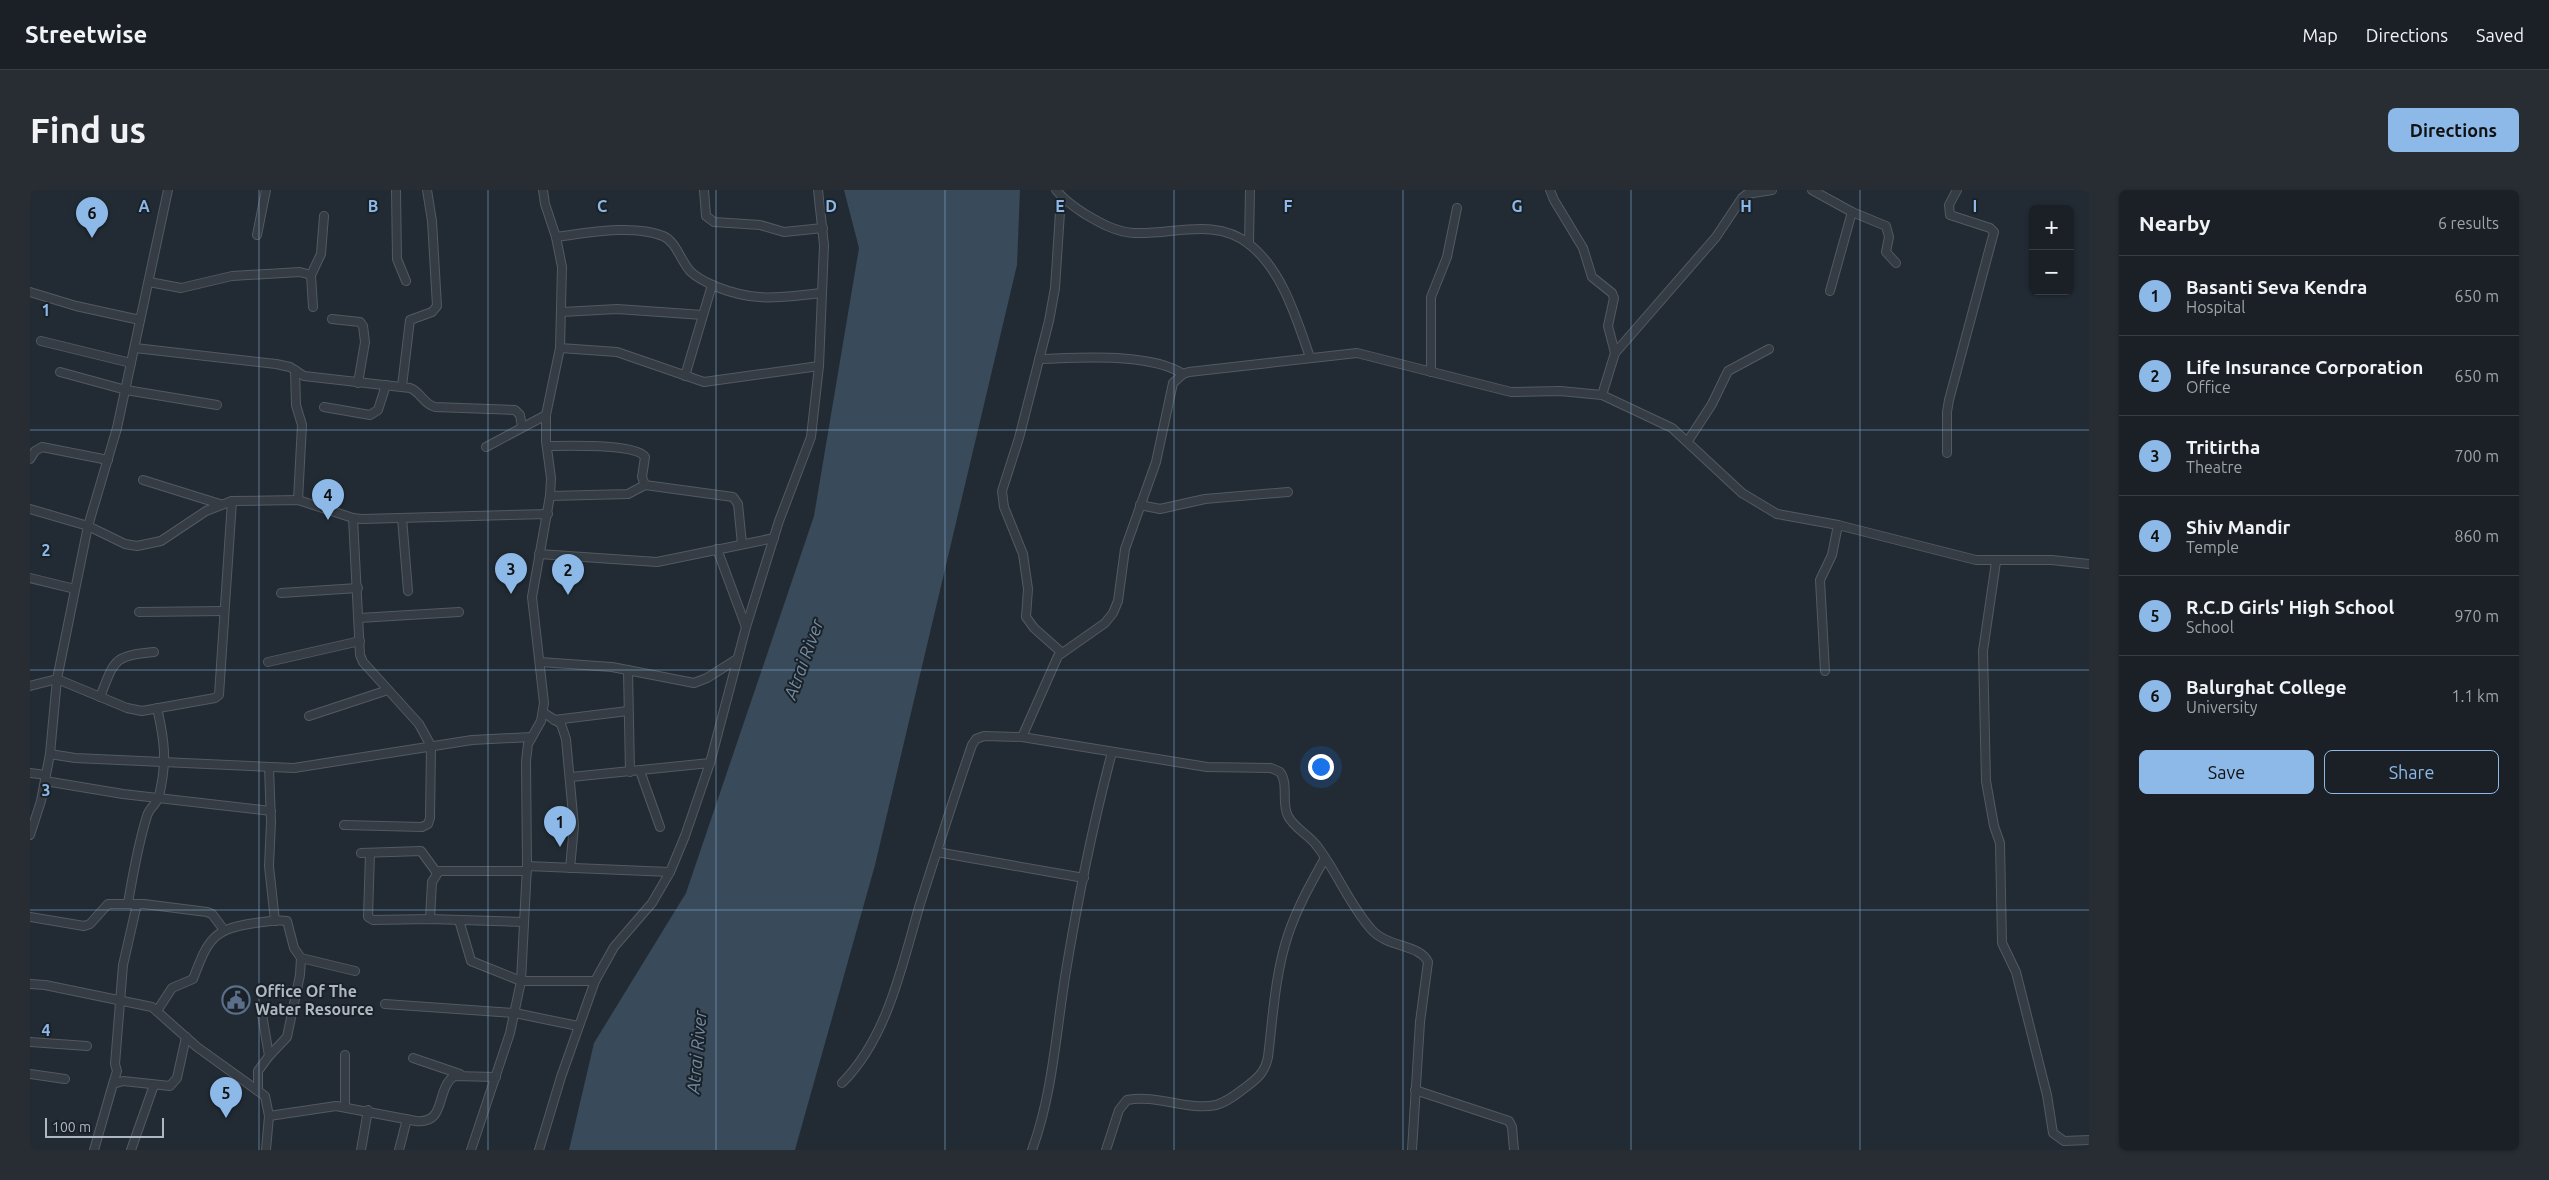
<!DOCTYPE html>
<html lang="en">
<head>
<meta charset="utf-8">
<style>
	:root { --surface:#1a2026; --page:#272d32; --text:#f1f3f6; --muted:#9fa3a7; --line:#383e43; --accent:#8cb9e8 }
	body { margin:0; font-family:Ubuntu,sans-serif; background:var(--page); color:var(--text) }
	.controls { position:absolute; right:15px; top:15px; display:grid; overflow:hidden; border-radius:8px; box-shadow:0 1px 4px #0004 }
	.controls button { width:45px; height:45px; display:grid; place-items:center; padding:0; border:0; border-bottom:1px solid var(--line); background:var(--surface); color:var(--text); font:25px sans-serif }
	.scale { position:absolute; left:15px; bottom:12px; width:119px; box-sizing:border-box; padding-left:5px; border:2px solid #afb7c0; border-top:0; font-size:14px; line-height:18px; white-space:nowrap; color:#afb7c0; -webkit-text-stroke:4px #1a2128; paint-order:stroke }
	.you { position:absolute; left:1290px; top:576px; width:18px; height:18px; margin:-12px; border:4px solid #fff; border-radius:50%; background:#1a73e8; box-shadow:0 0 0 8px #1a73e833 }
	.badge { display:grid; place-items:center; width:32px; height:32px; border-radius:50%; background:var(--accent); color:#111; font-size:16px; font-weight:700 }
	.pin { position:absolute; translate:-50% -41px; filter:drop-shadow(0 1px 2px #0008) }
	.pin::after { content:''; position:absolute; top:26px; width:18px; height:15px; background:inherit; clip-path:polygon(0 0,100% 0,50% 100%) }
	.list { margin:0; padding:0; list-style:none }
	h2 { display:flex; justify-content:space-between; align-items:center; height:65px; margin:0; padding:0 20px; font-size:21px }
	h2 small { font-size:16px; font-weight:400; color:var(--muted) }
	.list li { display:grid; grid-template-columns:32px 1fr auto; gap:15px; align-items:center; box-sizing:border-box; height:80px; padding:0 20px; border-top:1px solid var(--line) }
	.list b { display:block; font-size:19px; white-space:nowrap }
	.list p { margin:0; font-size:16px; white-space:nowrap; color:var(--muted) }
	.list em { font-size:16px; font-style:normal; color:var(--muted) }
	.actions { display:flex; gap:10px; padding:15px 20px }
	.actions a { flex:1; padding:11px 0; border:1px solid var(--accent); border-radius:8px; text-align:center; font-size:18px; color:var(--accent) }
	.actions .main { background:var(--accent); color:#111 }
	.map { position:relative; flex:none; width:2059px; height:960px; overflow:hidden; border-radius:8px }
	header { display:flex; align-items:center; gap:30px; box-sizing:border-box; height:70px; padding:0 25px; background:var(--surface); border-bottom:1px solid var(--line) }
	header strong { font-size:24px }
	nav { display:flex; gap:28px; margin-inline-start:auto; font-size:18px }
	.intro { display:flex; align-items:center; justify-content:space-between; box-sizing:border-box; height:120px; padding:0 30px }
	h1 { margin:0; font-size:35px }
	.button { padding:12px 22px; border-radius:8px; background:var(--accent); color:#111; font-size:18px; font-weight:700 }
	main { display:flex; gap:30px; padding:0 30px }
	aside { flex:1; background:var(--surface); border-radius:8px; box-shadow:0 1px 4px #0004 }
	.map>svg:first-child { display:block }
</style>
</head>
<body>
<header>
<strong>Streetwise</strong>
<nav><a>Map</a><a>Directions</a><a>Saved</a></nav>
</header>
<div class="intro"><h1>Find us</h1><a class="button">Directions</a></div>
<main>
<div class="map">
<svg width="2059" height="960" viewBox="0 0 2059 960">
	<rect width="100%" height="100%" fill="#222b33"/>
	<polygon fill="#394a5a" points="814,0 990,0 987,75 845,675 765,960 539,960 564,853 656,703 784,326 829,58"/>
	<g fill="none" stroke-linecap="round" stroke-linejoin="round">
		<g stroke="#525a61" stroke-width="10">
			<g id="minor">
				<polyline points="366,0 367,69 376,91"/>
				<polyline points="674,0 676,26 684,32 730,35 754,42 793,38"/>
				<path d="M1026,0C1034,10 1044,17 1055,24C1070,33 1086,42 1104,43C1143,45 1185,27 1219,54C1253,81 1266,128 1280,167"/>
				<polyline points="1520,0 1524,10 1553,58 1562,87 1582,103 1584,108 1578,136 1585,163"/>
				<polyline points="1782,0 1822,22 1856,36 1859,47 1856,62 1866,73"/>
				<polyline points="1031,7 1025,98 1019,131 989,248 972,301 974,317 993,364 998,399 996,427 1004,438 1031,462"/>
				<polyline points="227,45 236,0"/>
				<path d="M526,47C557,43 603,34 633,46C646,51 651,72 661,82C668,89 678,93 687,97C727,113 751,107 792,103"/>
				<polyline points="1219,54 1220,0"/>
				<polyline points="281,85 291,64 294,26"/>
				<polyline points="119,92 151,98 202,86 270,82 281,85 283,117"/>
				<polyline points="1800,101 1822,22"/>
				<polyline points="0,102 46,116 110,130"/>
				<polyline points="532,122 587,119 673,125"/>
				<polyline points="302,129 330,132 333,136 335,152 328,193"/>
				<polyline points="11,151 101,173"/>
				<path d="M105,158L246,174L260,177L274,186L380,198C391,202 393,214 405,217L485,220L490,225L492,237"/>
				<polyline points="530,158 587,162 674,192 789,176"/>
				<path d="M1009,169C1048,168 1120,162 1153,184"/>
				<polyline points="265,180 266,215 272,235 268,310"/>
				<polyline points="30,182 96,200 187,215"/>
				<polyline points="1401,182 1401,107 1417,67 1427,18"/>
				<polyline points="655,186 682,95"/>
				<polyline points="372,196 380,130 402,122 407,116 402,31 397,0"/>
				<polyline points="1572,205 1585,163 1686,47 1712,8 1717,4 1742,0"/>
				<polyline points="294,217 340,225 348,220 356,195"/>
				<polyline points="1658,251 1682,214 1698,181 1739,159"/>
				<path d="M517,256C535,256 606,253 615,267L612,287L615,295L703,307L708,314L712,354"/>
				<polyline points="456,257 516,225"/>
				<polyline points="1917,263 1917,222 1919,210 1964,42 1960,38 1920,25 1919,15 1927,0"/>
				<polyline points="0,269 5,261 12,257 78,270"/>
				<polyline points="113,290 190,314"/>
				<polyline points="520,306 598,304 615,295"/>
				<polyline points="1110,315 1130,319 1175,309 1258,302"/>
				<polyline points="0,319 58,336 95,354 107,356 131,351 176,321 202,311 268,310 323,328 332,329 518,324"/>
				<polyline points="372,328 378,401"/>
				<polyline points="687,359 716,437"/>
				<polyline points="509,364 627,372 744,348"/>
				<polyline points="1966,372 1953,461 1956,591 1964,636 1970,653 1972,753 1986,782 2017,905 2023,943 2034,951 2059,950"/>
				<polyline points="0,388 45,399"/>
				<polyline points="251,403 328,398"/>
				<polyline points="109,422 194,421"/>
				<polyline points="329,428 429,422"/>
				<polyline points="238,472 330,451"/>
				<polyline points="510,472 582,477 664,493 677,488 707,469"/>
				<polyline points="598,480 600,582"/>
				<polyline points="1795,481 1790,390 1802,365 1808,335"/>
				<polyline points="0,496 27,489 97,518 112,521 185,508 189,505 202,311"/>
				<path d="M70,507C85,469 83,466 124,462"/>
				<polyline points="514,523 531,534 536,549 544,636 540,678"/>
				<polyline points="279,526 358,500"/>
				<polyline points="524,530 598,521"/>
				<polyline points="992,547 1028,466 1075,433 1083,423 1088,411 1095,359 1126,272 1143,193 1153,184 1159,182 1327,163 1481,202 1530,201 1572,205 1642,238 1712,303 1747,324 1808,335 1946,370 2022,370 2059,374"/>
				<polyline points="20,564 45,568 264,578 442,550 501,547"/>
				<polyline points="239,577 241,632 239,676 245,731"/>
				<polyline points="610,581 630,637"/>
				<polyline points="0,583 16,585"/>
				<polyline points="541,587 680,573"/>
				<polyline points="15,591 93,604 241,621"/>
				<polyline points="314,635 392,637 398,634 400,628 401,556 389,534 333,472 330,465 323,328"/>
				<polyline points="0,645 11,611 20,564 27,489 58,336 87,238 138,0"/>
				<polyline points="907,662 1054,688"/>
				<polyline points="331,663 391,661 407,683"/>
				<polyline points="340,663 338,727 343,730 400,729 494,732"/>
				<polyline points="497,676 640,682"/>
				<path d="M98,713C103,684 108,654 117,626C119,618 127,614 129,606C137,572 135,552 127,518"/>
				<polyline points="0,727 54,736 60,734 78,714 114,714 177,722 182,724 194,740"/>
				<polyline points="400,729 402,692 409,681 497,681"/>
				<polyline points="429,730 441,771 491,791 565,791"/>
				<polyline points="0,794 15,795 122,817 167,857 235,906 239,926 236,960"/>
				<polyline points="355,814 485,823 548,836"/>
				<path d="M127,821L142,798L163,789C178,750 182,739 225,733C236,732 247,729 257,731L264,758L271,768L325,781"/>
				<polyline points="0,852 57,856"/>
				<polyline points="239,866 257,847 270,785 271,768"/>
				<polyline points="383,868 430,884"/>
				<polyline points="0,884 35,889"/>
				<path d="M812,893C858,847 872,775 890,714C907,661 924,607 942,555L946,549L954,546L992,547L1177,577L1241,578L1250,582C1259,594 1251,613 1258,626C1264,638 1279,645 1287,656C1307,682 1319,714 1341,739C1357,758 1390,754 1398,772L1390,832L1382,960"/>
				<polyline points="83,894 87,881 85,874 93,775 107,714"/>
				<polyline points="1385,900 1479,931 1482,937 1484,960"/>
				<polyline points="228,901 228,881 239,866 232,824"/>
				<polyline points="315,916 315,865"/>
				<path d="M239,926L306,916L386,931C417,934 405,900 424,886L466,887"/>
				<polyline points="64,960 83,894 93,891 140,896 147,888 156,847"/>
				<polyline points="101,960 124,895"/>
				<polyline points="331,960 338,920"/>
				<polyline points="369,960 377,929"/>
				<polyline points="441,960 480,843 491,791 497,676 496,571 498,554 511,531 514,513 502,407 520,306 521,288 516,251 516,225 530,158 532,77 526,47 515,14 513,0"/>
				<polyline points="509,960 531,887 565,791 584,757 622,713 640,682 655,646 680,573 716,437 749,331 781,247 789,176 794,55 788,0"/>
				<path d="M1002,960C1023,903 1026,841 1036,781C1048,708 1063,634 1082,562"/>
				<path d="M1076,960L1089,920L1097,910C1127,904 1158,921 1186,915C1197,912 1207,904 1216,897C1228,888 1235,882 1238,867C1243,826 1245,784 1258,745C1267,718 1281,693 1295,668"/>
			</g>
		</g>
		<use href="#minor" stroke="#353c44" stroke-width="8"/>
	</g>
	<path fill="none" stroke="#8cb9e8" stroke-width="1" stroke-opacity="0.55" d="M229,0V960M458,0V960M686,0V960M915,0V960M1144,0V960M1373,0V960M1601,0V960M1830,0V960M0,240H2059M0,480H2059M0,720H2059"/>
	<defs>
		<g id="civic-ring" transform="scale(1.4375)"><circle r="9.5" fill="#1a2128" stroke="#5c6f8a" stroke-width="1.5"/><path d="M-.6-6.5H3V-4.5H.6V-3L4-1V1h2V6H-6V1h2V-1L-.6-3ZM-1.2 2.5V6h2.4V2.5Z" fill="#5c6f8a"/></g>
	</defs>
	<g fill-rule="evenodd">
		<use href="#civic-ring" x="206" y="810"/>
	</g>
	<g text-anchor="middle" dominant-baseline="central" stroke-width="4" stroke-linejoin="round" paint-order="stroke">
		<g font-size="16" font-weight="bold" fill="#afb7c0" stroke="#1a2128" text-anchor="start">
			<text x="225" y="801">Office Of The<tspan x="225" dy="18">Water Resource</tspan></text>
		</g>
		<g font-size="18" font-style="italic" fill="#738ba0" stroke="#1a2128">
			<text transform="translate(773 469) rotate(-70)">Atrai River</text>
			<text transform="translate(666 862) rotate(-85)">Atrai River</text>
		</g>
	</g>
	<g font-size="16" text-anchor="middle" font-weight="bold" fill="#8cb9e8" stroke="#1a2128" stroke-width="4" stroke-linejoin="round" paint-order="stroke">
		<text x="114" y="22">A</text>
		<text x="343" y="22">B</text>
		<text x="572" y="22">C</text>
		<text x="801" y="22">D</text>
		<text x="1030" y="22">E</text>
		<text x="1258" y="22">F</text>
		<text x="1487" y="22">G</text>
		<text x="1716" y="22">H</text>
		<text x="1945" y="22">I</text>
		<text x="16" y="126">1</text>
		<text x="16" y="366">2</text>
		<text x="16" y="606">3</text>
		<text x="16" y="846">4</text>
	</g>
</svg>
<div class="controls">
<button>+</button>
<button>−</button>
</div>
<div class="scale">100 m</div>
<div class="you"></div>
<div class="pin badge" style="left:530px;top:657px">1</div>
<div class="pin badge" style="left:538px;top:405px">2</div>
<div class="pin badge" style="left:481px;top:404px">3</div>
<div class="pin badge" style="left:298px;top:330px">4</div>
<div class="pin badge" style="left:196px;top:928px">5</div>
<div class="pin badge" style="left:62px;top:48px">6</div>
</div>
<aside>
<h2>Nearby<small>6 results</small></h2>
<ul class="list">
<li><span class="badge">1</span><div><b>Basanti Seva Kendra</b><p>Hospital</p></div><em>650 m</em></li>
<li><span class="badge">2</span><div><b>Life Insurance Corporation</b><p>Office</p></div><em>650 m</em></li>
<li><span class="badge">3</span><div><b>Tritirtha</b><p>Theatre</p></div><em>700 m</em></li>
<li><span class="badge">4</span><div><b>Shiv Mandir</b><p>Temple</p></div><em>860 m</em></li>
<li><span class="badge">5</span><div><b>R.C.D Girls' High School</b><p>School</p></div><em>970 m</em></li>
<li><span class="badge">6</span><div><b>Balurghat College</b><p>University</p></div><em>1.1 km</em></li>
</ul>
<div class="actions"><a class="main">Save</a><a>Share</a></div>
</aside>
</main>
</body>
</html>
